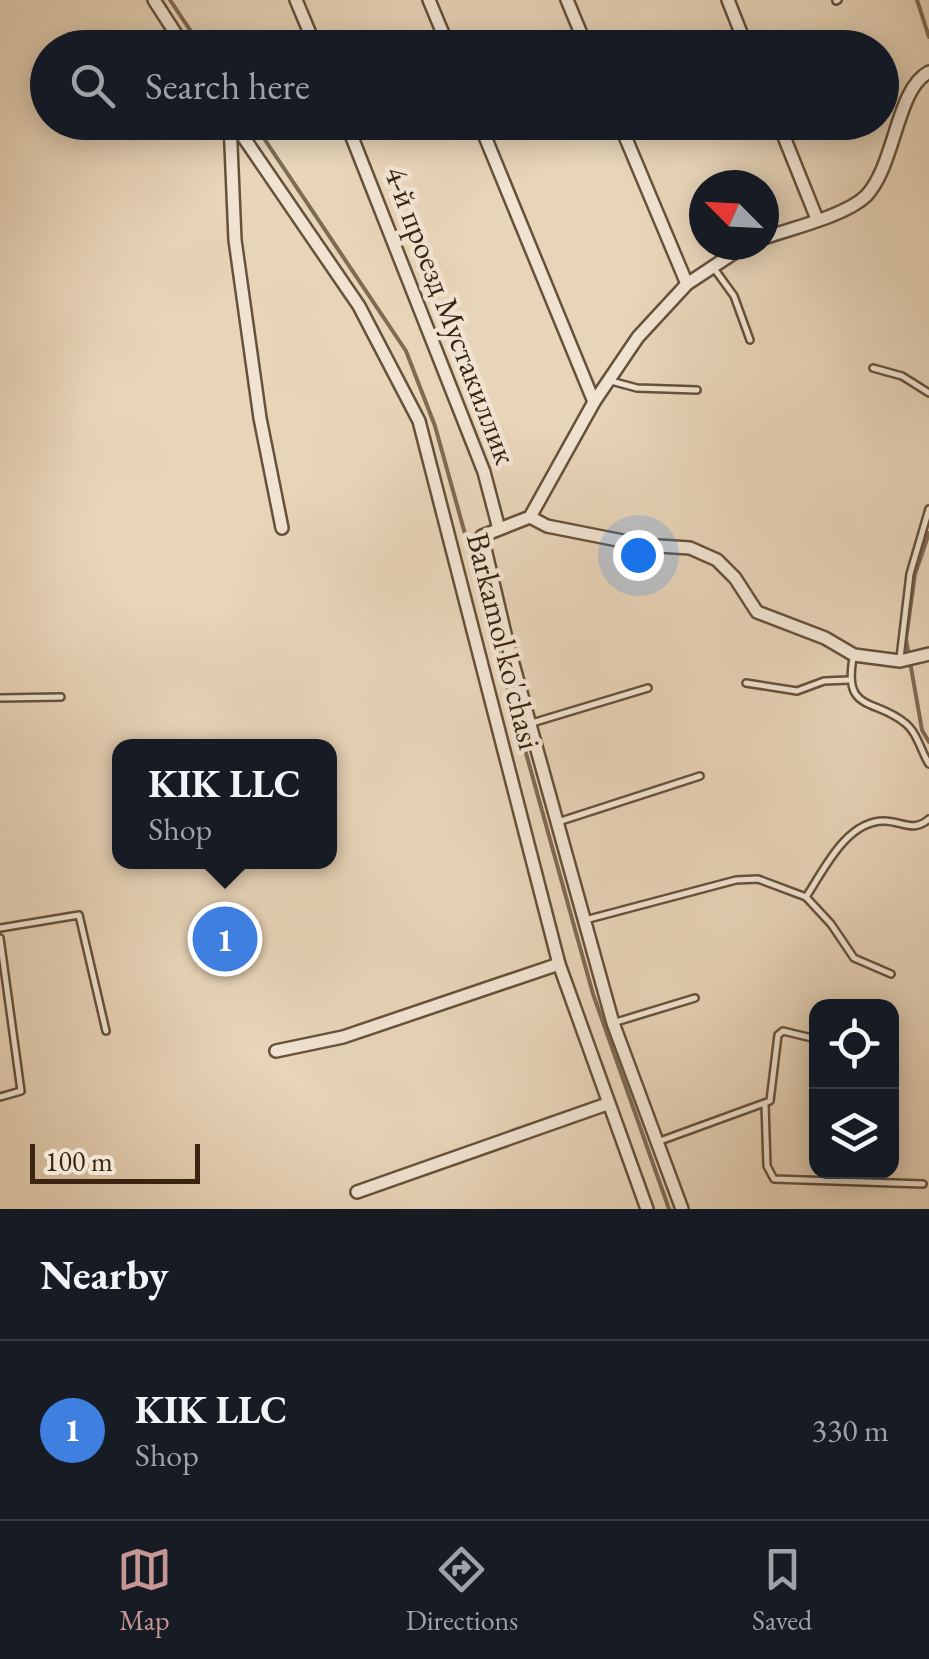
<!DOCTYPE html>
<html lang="en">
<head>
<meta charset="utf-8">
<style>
	:root { --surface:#171b24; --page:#20242c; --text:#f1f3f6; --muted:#9ea1a6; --line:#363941; --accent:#c59692 }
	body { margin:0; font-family:"EB Garamond",serif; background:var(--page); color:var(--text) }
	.controls { position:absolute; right:30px; bottom:30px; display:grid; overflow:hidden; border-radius:20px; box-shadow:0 5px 25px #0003 }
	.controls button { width:90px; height:90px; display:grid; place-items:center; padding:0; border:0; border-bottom:2px solid var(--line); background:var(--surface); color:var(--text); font:50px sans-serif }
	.compass { position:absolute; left:689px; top:170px; width:90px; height:90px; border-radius:50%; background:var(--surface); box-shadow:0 5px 25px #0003; rotate:294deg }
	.scale { position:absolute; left:30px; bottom:25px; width:170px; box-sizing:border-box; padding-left:10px; border:5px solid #3b2511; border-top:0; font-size:28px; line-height:35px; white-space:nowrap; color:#3b2511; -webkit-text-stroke:8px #f0e3d1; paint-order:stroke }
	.you { position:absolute; left:638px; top:555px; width:35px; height:35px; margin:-25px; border:8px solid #fff; border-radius:50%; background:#1a73e8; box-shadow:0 0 0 15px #1a73e833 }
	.badge { display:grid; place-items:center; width:65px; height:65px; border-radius:50%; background:var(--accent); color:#fff; font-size:32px; font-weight:700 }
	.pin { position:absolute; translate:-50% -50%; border:5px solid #fff; box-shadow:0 2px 10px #0006 }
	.popup { position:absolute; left:112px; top:739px; width:225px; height:130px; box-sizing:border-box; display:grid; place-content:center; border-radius:20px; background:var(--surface); filter:drop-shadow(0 2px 8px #0005); font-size:32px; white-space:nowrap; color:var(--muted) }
	.popup b { font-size:38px; color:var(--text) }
	.popup::after { content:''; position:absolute; left:50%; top:100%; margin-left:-20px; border:20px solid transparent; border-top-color:var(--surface) }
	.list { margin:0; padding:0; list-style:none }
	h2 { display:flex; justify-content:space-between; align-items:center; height:130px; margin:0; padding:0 40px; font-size:42px }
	h2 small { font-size:32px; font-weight:400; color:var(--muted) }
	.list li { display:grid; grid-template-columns:65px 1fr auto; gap:30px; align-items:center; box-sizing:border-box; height:180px; padding:0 40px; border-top:2px solid var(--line) }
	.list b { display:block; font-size:38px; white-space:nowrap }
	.list p { margin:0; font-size:32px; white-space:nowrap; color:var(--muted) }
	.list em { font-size:32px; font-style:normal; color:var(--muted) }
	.icon { flex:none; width:55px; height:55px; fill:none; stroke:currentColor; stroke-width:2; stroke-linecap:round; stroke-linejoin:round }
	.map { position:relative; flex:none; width:929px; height:1209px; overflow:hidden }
	.search { position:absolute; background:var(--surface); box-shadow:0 5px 25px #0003; left:30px; right:30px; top:30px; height:110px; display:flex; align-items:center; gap:25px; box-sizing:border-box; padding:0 35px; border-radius:55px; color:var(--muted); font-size:38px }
	.sheet { height:310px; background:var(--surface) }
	nav { display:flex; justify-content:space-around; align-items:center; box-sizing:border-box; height:140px; border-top:2px solid var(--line); background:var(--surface); font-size:28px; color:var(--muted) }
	nav a { display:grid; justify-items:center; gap:5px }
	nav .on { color:var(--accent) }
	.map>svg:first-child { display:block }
</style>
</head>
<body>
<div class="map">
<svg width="929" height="1209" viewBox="0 0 929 1209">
	<rect width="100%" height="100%" fill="#e8d4b8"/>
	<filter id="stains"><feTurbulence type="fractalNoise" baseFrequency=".002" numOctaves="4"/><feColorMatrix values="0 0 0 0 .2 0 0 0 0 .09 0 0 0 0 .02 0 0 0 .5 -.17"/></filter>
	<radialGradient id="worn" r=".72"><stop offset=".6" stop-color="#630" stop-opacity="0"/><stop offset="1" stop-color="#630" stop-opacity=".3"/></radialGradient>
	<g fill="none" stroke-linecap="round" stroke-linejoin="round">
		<g stroke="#7f6a53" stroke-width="4">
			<polyline points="170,0 202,48"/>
			<polyline points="917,0 929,37"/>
			<polyline points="253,122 406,351 435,426 593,994 669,1209"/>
			<polyline points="929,533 915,574 906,639 922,730 929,742"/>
		</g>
		<g stroke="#66513b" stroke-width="10">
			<g id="lane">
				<polyline points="836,1 838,0"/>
				<polyline points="713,267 734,296 750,340"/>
				<polyline points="873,368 902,376 929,393"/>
				<polyline points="611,381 637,388 697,390"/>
				<path d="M853,658C843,713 875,698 905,723C917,732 921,751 929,764"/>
				<polyline points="900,658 910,574 929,509"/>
				<polyline points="746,683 797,691 824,681 849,680"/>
				<polyline points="0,698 61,697"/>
				<polyline points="532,723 648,688"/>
				<polyline points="558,822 700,776"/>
				<path d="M806,897C824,870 846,821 884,821C902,821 913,833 929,819"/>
				<polyline points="585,920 736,880 758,879 806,897 831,924 854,958 891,974"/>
				<polyline points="0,928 79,915 106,1031"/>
				<polyline points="0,938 21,1091 0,1097"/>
				<polyline points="616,1022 695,998"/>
				<polyline points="765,1104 767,1166 774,1179 923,1184"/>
				<polyline points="660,1141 770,1101 778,1035 783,1031 816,1039"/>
			</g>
		</g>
		<g stroke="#66513b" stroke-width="16">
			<g id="street">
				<polyline points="154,0 185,48"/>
				<polyline points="296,0 316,48"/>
				<polyline points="429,0 449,48"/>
				<polyline points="567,0 587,48"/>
				<polyline points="728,0 747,48"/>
				<polyline points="230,122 235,240 260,418 282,528"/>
				<polyline points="233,122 359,306 419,421 559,964 647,1209"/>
				<polyline points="346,122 484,472 499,529"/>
				<polyline points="479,122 594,402"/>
				<polyline points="619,122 687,284"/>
				<polyline points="778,122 817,219"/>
				<path d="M764,238C792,228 845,216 866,196C896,164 896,89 929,72"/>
				<polyline points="530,517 547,526 643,545 690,548 717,560 735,578 757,612 825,638 854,655 900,661 929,654"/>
				<polyline points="276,1051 343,1037 559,964"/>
				<polyline points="357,1192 607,1104"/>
				<polyline points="682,1209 613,1023 507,642 482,536 530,517 594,402 638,337 687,284 746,245"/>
			</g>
		</g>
		<use href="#lane" stroke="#f0e3d1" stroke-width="5"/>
		<use href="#street" stroke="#f0e3d1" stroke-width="11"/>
	</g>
	<g text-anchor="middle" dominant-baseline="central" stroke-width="9" stroke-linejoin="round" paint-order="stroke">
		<g font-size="32" fill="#3b2511" stroke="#f0e3d1">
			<text transform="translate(451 315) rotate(69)">4-й проезд Мустакиллик</text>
			<text transform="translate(504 641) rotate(76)">Barkamol ko'chasi</text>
		</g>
	</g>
	<rect width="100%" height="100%" filter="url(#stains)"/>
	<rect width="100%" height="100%" fill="url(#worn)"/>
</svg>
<div class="controls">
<button><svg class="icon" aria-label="locate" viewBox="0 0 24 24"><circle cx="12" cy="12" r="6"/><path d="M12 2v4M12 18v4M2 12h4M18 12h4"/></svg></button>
<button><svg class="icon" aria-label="layers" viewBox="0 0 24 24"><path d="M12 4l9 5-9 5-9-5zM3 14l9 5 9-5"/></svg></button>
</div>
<svg class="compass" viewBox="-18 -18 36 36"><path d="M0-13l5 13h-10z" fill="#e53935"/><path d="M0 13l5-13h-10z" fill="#9ea1a6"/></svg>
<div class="scale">100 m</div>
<div class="you"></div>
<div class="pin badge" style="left:225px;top:939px;background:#3f7fe0">1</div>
<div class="popup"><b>KIK LLC</b>Shop</div>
<div class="search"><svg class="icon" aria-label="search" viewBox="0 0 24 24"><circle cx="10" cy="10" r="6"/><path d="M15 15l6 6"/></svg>Search here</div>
</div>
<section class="sheet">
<h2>Nearby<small></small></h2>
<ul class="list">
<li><span class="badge" style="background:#3f7fe0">1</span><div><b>KIK LLC</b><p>Shop</p></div><em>330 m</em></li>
</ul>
</section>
<nav>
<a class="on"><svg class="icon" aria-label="map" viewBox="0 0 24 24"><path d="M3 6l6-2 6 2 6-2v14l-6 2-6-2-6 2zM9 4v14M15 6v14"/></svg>Map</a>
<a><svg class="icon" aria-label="directions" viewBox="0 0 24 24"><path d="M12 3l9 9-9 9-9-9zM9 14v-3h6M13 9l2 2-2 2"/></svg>Directions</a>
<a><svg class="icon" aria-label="saved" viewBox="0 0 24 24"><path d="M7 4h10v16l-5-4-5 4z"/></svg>Saved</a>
</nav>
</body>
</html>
